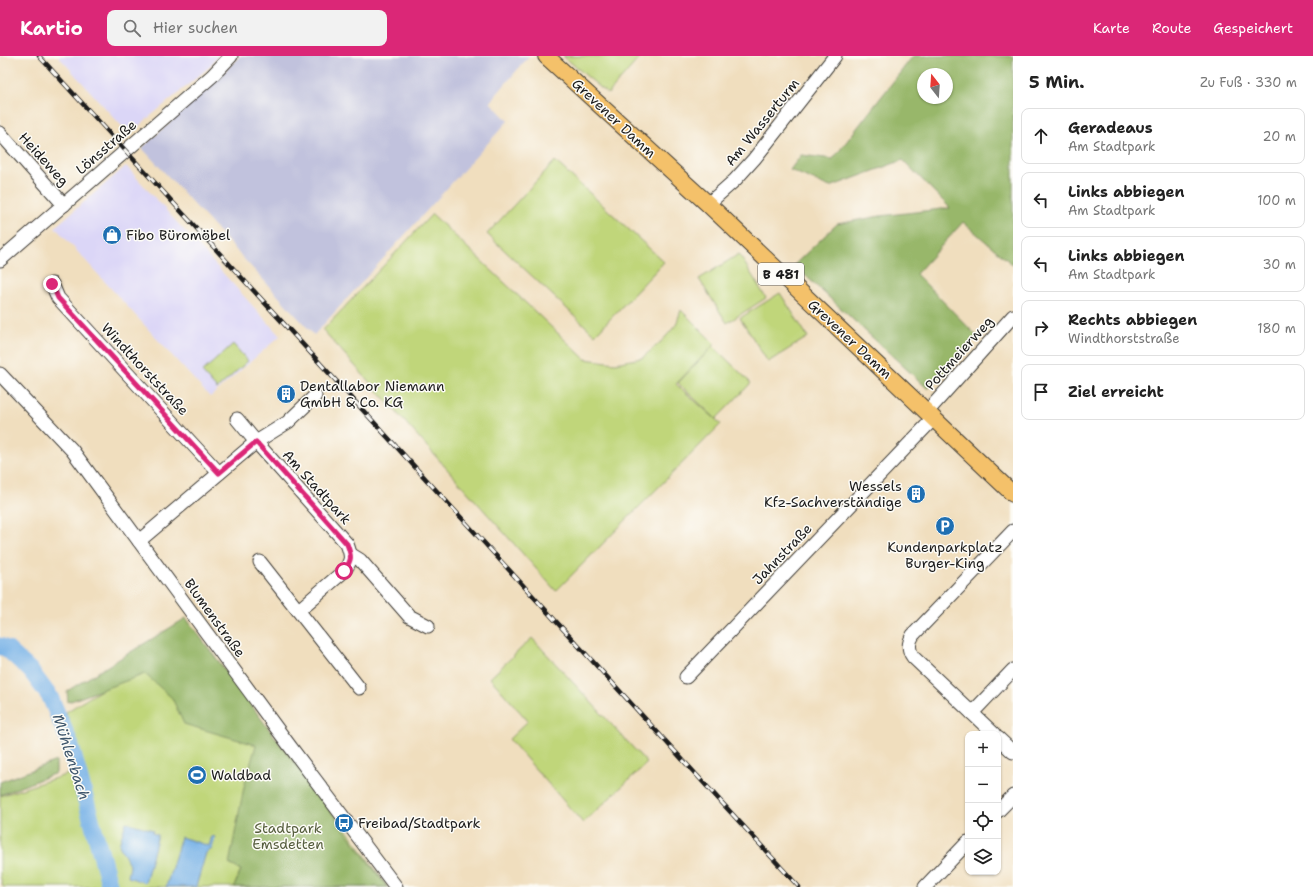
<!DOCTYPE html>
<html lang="de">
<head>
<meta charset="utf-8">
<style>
	:root { --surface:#fff; --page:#f2f2f2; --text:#222; --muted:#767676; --line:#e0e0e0; --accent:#db2777 }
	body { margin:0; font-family:"Shantell Sans",sans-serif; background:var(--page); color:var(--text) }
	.controls { position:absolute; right:12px; bottom:12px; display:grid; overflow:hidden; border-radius:8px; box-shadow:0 1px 3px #0004 }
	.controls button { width:36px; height:36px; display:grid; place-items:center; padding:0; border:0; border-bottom:1px solid var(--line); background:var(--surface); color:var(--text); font:20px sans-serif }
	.compass { position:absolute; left:917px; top:12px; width:36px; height:36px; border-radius:50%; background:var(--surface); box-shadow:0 1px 3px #0004; rotate:343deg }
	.stop { position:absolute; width:12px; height:12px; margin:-9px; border:3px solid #db2777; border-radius:50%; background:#fff }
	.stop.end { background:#db2777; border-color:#fff; box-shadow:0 1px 4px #0008 }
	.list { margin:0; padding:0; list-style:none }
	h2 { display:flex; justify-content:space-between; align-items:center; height:52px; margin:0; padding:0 16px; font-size:17px }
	h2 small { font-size:13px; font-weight:400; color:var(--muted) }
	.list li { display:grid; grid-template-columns:26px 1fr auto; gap:12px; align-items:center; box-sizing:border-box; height:56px; margin:0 8px 8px; padding:0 8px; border:1px solid var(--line); border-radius:8px }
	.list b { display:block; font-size:15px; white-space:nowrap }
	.list p { margin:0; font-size:13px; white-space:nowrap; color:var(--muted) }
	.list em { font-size:13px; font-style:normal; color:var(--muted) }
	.icon { flex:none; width:22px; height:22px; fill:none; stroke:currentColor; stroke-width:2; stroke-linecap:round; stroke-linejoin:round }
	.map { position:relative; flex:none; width:1013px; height:831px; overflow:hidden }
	header { display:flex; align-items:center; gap:24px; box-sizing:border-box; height:56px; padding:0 20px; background:var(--accent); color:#fff }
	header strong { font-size:19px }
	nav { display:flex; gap:22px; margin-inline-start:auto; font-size:14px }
	.search { width:280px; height:36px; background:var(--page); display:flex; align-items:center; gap:10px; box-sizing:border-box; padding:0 14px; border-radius:8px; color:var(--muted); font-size:15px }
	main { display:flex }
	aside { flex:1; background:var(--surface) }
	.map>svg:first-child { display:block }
</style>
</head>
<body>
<header>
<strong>Kartio</strong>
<div class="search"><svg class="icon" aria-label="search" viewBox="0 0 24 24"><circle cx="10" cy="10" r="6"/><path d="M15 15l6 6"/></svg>Hier suchen</div>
<nav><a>Karte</a><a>Route</a><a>Gespeichert</a></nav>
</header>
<main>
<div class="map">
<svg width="1013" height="831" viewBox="0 0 1013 831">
	<rect width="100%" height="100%" fill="#fdfcf7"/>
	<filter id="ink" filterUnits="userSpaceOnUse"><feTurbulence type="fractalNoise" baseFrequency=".025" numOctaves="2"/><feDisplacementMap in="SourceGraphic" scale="8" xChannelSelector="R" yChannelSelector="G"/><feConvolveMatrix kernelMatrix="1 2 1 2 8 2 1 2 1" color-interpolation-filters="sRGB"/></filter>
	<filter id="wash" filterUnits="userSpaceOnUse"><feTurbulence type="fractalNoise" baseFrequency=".012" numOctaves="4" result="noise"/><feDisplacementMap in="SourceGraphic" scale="16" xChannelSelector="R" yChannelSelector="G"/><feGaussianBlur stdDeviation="0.9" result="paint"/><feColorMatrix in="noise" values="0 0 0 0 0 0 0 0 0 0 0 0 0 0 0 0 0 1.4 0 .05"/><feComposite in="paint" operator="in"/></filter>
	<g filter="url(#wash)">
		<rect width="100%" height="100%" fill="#f0debe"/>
		<g fill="#dbd6f7">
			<polygon points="58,0 218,0 208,12 129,78"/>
			<polygon points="126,110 280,280 210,341 55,171"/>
		</g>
		<polygon fill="#c1c2dd" points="240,0 529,0 490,46 508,65 314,279 142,92 216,24"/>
		<g fill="#c0d67a" stroke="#6e794b">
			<polygon points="563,0 641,0 608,38"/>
			<polygon points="555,105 664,206 595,279 487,178"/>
			<polygon points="432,158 585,303 615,307 642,302 662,285 676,269 681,254 715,288 676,328 721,368 556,535 323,274"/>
			<polygon points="739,198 766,242 727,267 699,223"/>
			<polygon points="780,237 808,281 768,306 740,262"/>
			<polygon points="233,288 248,305 217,333 202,316"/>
			<polygon points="713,290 751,327 716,363 678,327"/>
			<polygon points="532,582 647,707 583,767 509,683 528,665 490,622"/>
			<polygon points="212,596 282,693 287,691 388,831 235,831 242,813 229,808 241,814 234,831 3,831 0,820 0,740 84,713 66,656 138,611 151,613"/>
		</g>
		<g fill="#98b76a" stroke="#5a6a43" fill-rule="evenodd">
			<path d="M913,0H1013V209L963,166L916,218L977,280L928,333L794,209L837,168L880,160L950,152L903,104L830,131L790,114L801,99L833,103ZM923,18H947V42H923Z"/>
			<polygon points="186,562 387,831 234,831 241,814 229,808 244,731 256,689 184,668 172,642 145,618 68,646 67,635"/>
			<polygon points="56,705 56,717 0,739 0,726"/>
		</g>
		<g fill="#74b0e6" stroke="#486681">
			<polygon points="126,766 153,774 152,777 158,779 145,827 128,821 130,810 119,789"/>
			<polygon points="212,780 215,781 212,793 206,797 196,831 166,831 181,781 209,790"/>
		</g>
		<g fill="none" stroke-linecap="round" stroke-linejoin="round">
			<polyline stroke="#74b0e6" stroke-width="17" points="0,590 7,593 30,614 50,641 70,687 110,831"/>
		</g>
	</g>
	<g filter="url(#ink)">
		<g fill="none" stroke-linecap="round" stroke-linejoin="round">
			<g stroke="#3c3934" stroke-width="15">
				<g id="minor">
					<polyline points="0,77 64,149"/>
					<polyline points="708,148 735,124 754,103 835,0"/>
					<polyline points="0,204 212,20 231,0"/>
					<polyline points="52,228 58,242 219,417"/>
					<polyline points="0,318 72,394 289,689 396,831"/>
					<polyline points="927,356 1013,260"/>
					<path d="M237,363L256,386L347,488C352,501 352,504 344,515L299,554"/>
					<polyline points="139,485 256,386 288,366 315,340"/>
					<polyline points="352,499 360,504 409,560 428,570"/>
					<polyline points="260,506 359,632"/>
					<polyline points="686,621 934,362"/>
					<polyline points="972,657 1013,614"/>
					<path d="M994,678L913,601C908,594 908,587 913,579L1013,475"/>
					<polyline points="998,682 1013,696"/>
					<polyline points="998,755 1013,740"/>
					<polyline points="925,831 968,786"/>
				</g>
			</g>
			<g stroke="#3c3934" stroke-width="18">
				<polyline id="major" points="546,0 708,148 1013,438"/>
			</g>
			<use href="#minor" stroke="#fff" stroke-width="13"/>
			<use href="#major" stroke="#f4c16a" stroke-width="16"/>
			<g stroke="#1c1c1c" stroke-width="4.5">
				<polyline id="rail" points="39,0 799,831"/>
			</g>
			<use href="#rail" stroke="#fdfcf7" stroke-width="3" stroke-dasharray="9" stroke-linecap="butt"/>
		</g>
	</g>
	<g fill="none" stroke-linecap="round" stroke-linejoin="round" filter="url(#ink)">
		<path stroke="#db2777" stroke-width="5" d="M52,228L58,242L219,417L256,386L347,488C352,501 352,504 344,515"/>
	</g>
	<defs>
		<g id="shop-disc" transform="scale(1)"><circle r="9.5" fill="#1f6fb2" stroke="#fdfcf7"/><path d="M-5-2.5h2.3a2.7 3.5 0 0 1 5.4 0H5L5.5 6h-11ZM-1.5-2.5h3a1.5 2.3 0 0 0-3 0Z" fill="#fff"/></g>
		<g id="building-disc" transform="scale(1)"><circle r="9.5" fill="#1f6fb2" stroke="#fdfcf7"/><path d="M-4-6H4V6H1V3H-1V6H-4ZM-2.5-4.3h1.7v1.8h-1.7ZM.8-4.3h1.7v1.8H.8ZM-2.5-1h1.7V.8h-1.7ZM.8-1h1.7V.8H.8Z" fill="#fff"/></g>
		<g id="parking-disc" transform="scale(1)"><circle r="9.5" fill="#1f6fb2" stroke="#fdfcf7"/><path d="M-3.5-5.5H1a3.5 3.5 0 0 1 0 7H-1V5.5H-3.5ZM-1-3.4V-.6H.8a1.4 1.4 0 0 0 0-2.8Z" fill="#fff"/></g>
		<g id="stadium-disc" transform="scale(1)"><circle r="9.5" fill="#1f6fb2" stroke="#fdfcf7"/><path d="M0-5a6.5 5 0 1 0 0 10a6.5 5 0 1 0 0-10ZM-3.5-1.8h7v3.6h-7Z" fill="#fff"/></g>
		<g id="bus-disc" transform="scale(1)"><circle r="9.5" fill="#1f6fb2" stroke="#fdfcf7"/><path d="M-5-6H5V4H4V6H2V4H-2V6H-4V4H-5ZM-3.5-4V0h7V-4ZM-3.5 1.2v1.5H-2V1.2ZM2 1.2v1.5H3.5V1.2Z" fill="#fff"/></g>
	</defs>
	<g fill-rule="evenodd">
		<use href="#shop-disc" x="112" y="179"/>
		<use href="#building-disc" x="286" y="338"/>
		<use href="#building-disc" x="916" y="438"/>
		<use href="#parking-disc" x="945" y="470"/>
		<use href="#stadium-disc" x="197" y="719"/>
		<use href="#bus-disc" x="344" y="767"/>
	</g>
	<g text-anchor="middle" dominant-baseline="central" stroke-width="3" stroke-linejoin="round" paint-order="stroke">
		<rect fill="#fdfcf7" stroke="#605f5e" stroke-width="1" x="758" y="207" width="46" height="22" rx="3"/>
		<g font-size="13" font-weight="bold" fill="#1c1c1c">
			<text x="781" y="218">B 481</text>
		</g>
		<g font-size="14" fill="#1c1c1c" stroke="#fdfcf7">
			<text transform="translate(614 62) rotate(43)">Grevener Damm</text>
			<text transform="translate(762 66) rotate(-51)">Am Wasserturm</text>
			<text transform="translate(106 91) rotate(-41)">Lönsstraße</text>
			<text transform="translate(44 103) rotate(48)">Heideweg</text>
			<text transform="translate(850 283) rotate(43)">Grevener Damm</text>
			<text transform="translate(959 297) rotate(-48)">Pottmeierweg</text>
			<text transform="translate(145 313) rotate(47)">Windthorststraße</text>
			<text transform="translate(317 431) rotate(48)">Am Stadtpark</text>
			<text transform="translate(782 498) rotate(-46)">Jahnstraße</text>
			<text transform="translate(215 562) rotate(54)">Blumenstraße</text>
		</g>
		<g font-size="14" fill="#1c1c1c" stroke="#fdfcf7" text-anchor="start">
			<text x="126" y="179">Fibo Büromöbel</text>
			<text x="300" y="330">Dentallabor Niemann<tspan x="300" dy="16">GmbH &amp; Co. KG</tspan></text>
			<text x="902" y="430" text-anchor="end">Wessels<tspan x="902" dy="16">Kfz-Sachverständige</tspan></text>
			<text x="945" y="491" text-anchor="middle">Kundenparkplatz<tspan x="945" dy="16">Burger-King</tspan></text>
			<text x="211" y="719">Waldbad</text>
			<text x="358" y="767">Freibad/Stadtpark</text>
		</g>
		<g font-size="14" fill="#555d3d" stroke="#fdfcf7">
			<text x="288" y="772">Stadtpark<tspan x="288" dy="16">Emsdetten</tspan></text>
		</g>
		<g font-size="15" font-style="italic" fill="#3f576d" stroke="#fdfcf7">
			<text transform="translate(71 701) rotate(72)">Mühlenbach</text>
		</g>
	</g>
</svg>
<div class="controls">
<button>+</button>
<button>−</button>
<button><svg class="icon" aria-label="locate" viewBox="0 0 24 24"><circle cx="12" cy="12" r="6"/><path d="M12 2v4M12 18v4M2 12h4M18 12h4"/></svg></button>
<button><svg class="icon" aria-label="layers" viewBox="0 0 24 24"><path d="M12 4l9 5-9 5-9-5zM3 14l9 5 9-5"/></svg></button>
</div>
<svg class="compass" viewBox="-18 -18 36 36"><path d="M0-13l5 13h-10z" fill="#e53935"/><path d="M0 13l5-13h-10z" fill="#767676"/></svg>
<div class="stop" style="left:344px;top:515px"></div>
<div class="stop end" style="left:52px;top:228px"></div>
</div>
<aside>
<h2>5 Min.<small>Zu Fuß · 330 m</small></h2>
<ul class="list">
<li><svg class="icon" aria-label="ahead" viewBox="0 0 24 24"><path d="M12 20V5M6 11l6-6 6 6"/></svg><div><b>Geradeaus</b><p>Am Stadtpark</p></div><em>20 m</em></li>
<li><svg class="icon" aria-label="left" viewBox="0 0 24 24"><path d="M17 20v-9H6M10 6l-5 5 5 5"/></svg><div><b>Links abbiegen</b><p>Am Stadtpark</p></div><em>100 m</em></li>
<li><svg class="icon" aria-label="left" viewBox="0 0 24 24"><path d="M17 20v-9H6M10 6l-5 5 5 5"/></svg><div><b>Links abbiegen</b><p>Am Stadtpark</p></div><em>30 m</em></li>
<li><svg class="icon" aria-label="right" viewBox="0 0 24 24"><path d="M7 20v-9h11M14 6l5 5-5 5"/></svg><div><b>Rechts abbiegen</b><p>Windthorststraße</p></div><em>180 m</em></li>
<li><svg class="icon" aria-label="arrive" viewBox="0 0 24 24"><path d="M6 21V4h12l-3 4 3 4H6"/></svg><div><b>Ziel erreicht</b></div></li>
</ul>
</aside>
</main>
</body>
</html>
